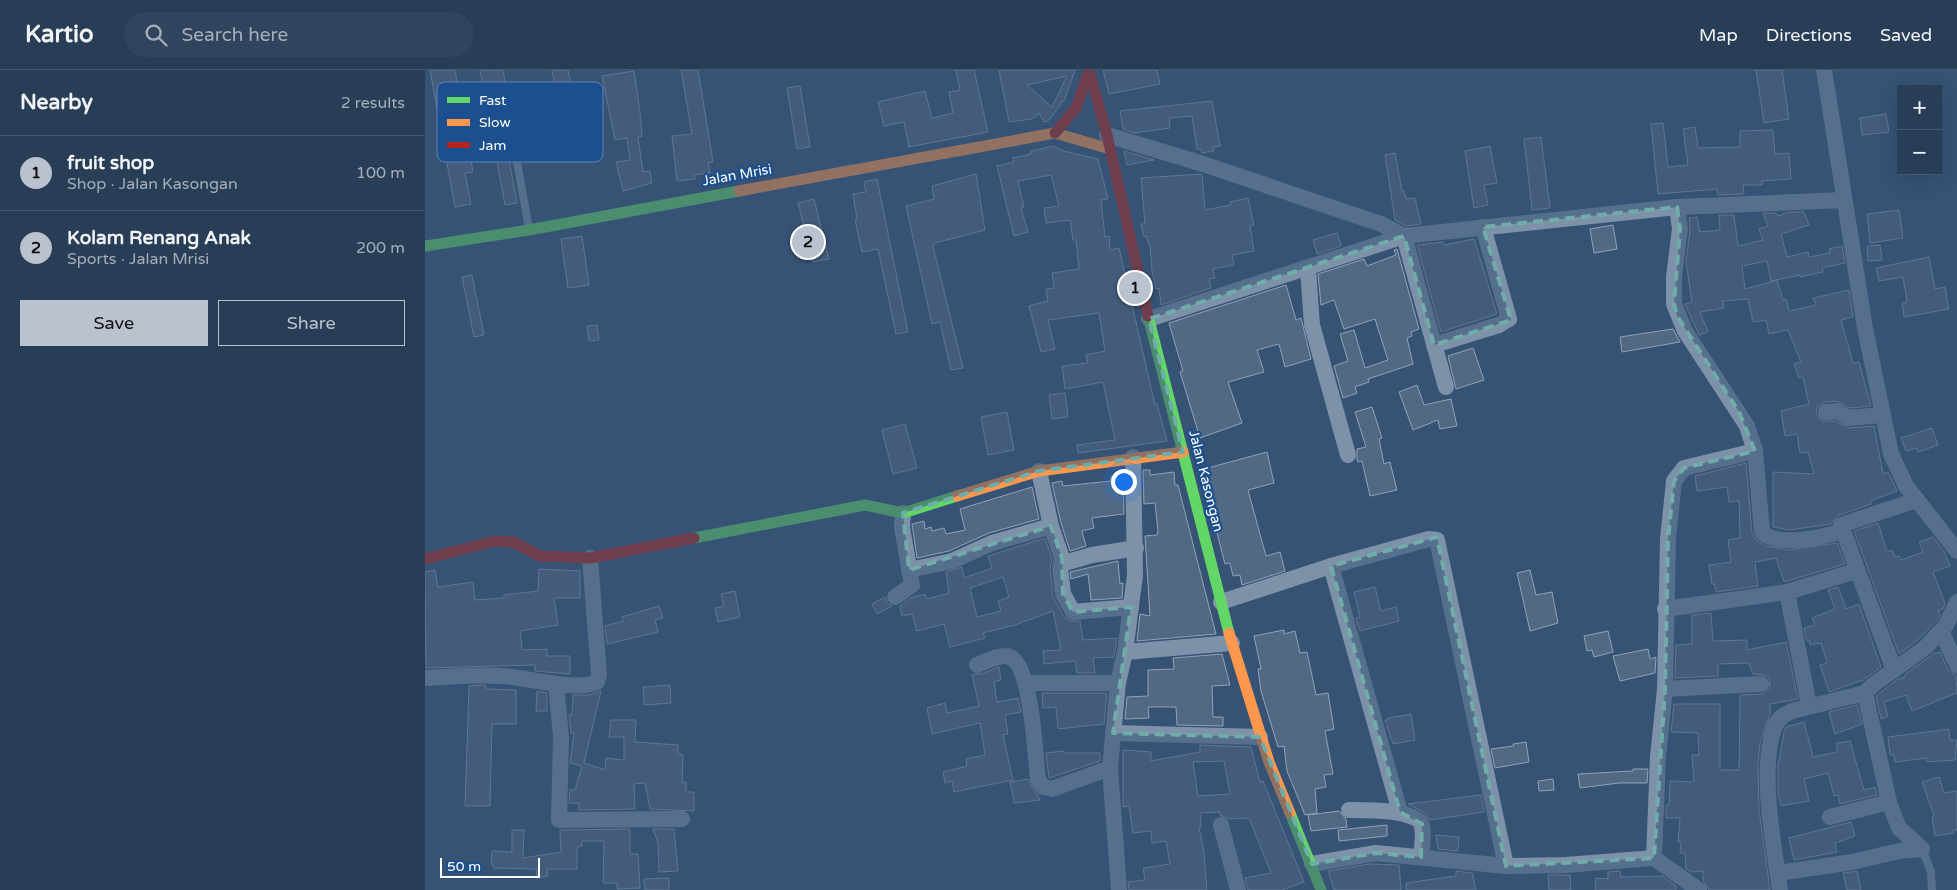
<!DOCTYPE html>
<html lang="en">
<head>
<meta charset="utf-8">
<style>
	:root { --surface:#283e57; --page:#30455d; --text:#f1f3f6; --muted:#a5aeba; --line:#44576d; --accent:#b9c2ce }
	body { margin:0; font-family:"Varela Round",sans-serif; background:var(--page); color:var(--text) }
	.controls { position:absolute; right:15px; top:15px; display:grid; overflow:hidden; border-radius:0px; box-shadow:0 5px 20px #0002 }
	.controls button { width:45px; height:45px; display:grid; place-items:center; padding:0; border:0; border-bottom:1px solid var(--line); background:var(--surface); color:var(--text); font:25px sans-serif }
	.scale { position:absolute; left:15px; bottom:12px; width:100px; box-sizing:border-box; padding-left:5px; border:2px solid #fff; border-top:0; font-size:14px; line-height:18px; white-space:nowrap; color:#fff; -webkit-text-stroke:4px #1b4f8f; paint-order:stroke }
	.you { position:absolute; left:698px; top:411px; width:18px; height:18px; margin:-12px; border:4px solid #fff; border-radius:50%; background:#1a73e8; box-shadow:0 0 0 8px #1a73e833 }
	.badge { display:grid; place-items:center; width:32px; height:32px; border-radius:50%; background:var(--accent); color:#111; font-size:16px; font-weight:700 }
	.pin { position:absolute; translate:-50% -50%; border:2px solid #fff; box-shadow:0 1px 5px #0006 }
	.list { margin:0; padding:0; list-style:none }
	h2 { display:flex; justify-content:space-between; align-items:center; height:65px; margin:0; padding:0 20px; font-size:21px }
	h2 small { font-size:16px; font-weight:400; color:var(--muted) }
	.list li { display:grid; grid-template-columns:32px 1fr auto; gap:15px; align-items:center; box-sizing:border-box; height:75px; padding:0 20px; border-top:1px solid var(--line) }
	.list b { display:block; font-size:19px; white-space:nowrap }
	.list p { margin:0; font-size:16px; white-space:nowrap; color:var(--muted) }
	.list em { font-size:16px; font-style:normal; color:var(--muted) }
	.actions { display:flex; gap:10px; padding:15px 20px }
	.actions a { flex:1; padding:11px 0; border:1px solid var(--accent); border-radius:0px; text-align:center; font-size:18px; color:var(--accent) }
	.actions .main { background:var(--accent); color:#111 }
	.icon { flex:none; width:28px; height:28px; fill:none; stroke:currentColor; stroke-width:2; stroke-linecap:round; stroke-linejoin:round }
	.map { position:relative; flex:none; width:1532px; height:820px; overflow:hidden }
	header { display:flex; align-items:center; gap:30px; box-sizing:border-box; height:70px; padding:0 25px; background:var(--surface); border-bottom:1px solid var(--line) }
	header strong { font-size:24px }
	nav { display:flex; gap:28px; margin-inline-start:auto; font-size:18px }
	.search { width:350px; height:45px; background:var(--page); display:flex; align-items:center; gap:12px; box-sizing:border-box; padding:0 18px; border-radius:28px; color:var(--muted); font-size:19px }
	main { display:flex }
	aside { flex:1; background:var(--surface) }
	.map>svg:first-child { display:block }
</style>
</head>
<body>
<header>
<strong>Kartio</strong>
<div class="search"><svg class="icon" aria-label="search" viewBox="0 0 24 24"><circle cx="10" cy="10" r="6"/><path d="M15 15l6 6"/></svg>Search here</div>
<nav><a>Map</a><a>Directions</a><a>Saved</a></nav>
</header>
<main>
<aside>
<h2>Nearby<small>2 results</small></h2>
<ul class="list">
<li><span class="badge">1</span><div><b>fruit shop</b><p>Shop · Jalan Kasongan</p></div><em>100 m</em></li>
<li><span class="badge">2</span><div><b>Kolam Renang Anak</b><p>Sports · Jalan Mrisi</p></div><em>200 m</em></li>
</ul>
<div class="actions"><a class="main">Save</a><a>Share</a></div>
</aside>
<div class="map">
<svg width="1532" height="820" viewBox="0 0 1532 820">
	<rect width="100%" height="100%" fill="#365274"/>
	<g fill="#526984" stroke="#92a2b6" fill-rule="evenodd">
		<polygon points="5,0 30,0 48,102 40,103 46,134 30,137"/>
		<polygon points="55,0 78,0 92,77 82,79 92,133 80,135"/>
		<polygon points="127,0 143,0 150,35 134,38"/>
		<polygon points="256,0 273,0 288,92 283,93 285,103 269,105 270,109 252,111 247,66 267,64"/>
		<polygon points="531,0 549,0 563,62 484,77 479,52 459,56 453,32 500,21 507,48 528,43 524,22 535,20"/>
		<path d="M574,0H650L639,31L635,33V36L623,51L619,52L614,43L607,49L584,52ZM642,6L627,37L602,15Z"/>
		<polygon points="678,0 732,0 735,14 684,24"/>
		<polygon points="1331,0 1357,0 1364,49 1339,53"/>
		<polygon points="209,1 215,42 217,66 213,67 218,102 225,101 227,113 198,121 191,92 205,90 202,68 190,70 177,6"/>
		<polygon points="375,16 385,77 372,79 362,18"/>
		<polygon points="787,31 795,76 788,77 789,81 777,83 776,79 772,79 767,46 744,48 745,58 709,63 698,59 695,41"/>
		<polygon points="1461,44 1464,62 1437,65 1435,48"/>
		<polygon points="1238,53 1243,97 1263,95 1258,59 1270,57 1273,78 1315,77 1315,61 1348,60 1350,84 1364,83 1366,109 1337,111 1337,115 1318,115 1319,124 1293,125 1292,119 1233,124 1226,54"/>
		<polygon points="1116,67 1125,138 1107,140 1099,69"/>
		<polygon points="629,76 638,81 673,89 683,129 676,130 680,167 684,166 685,180 694,178 730,335 732,334 742,371 653,383 652,375 690,370 678,312 640,319 637,296 663,293 661,285 680,281 674,243 623,250 630,279 616,282 604,236 623,231 621,219 629,218 627,203 654,199 651,170 648,170 645,150 621,153 619,138 634,136 626,105 593,111 599,137 596,138 603,162 589,166 572,96 589,92 588,88 606,84 606,81"/>
		<polygon points="1065,76 1072,113 1059,115 1063,135 1049,138 1040,81"/>
		<polygon points="699,81 729,90 702,95"/>
		<polygon points="970,83 977,121 979,121 981,129 990,128 996,154 981,156 970,150 960,85"/>
		<polygon points="551,104 560,160 510,173 508,176 538,298 526,300 515,252 507,254 481,136 509,129 507,116"/>
		<polygon points="777,104 780,140 806,135 805,132 823,128 829,155 825,156 829,181 807,185 809,195 788,199 790,208 784,209 786,218 736,235 734,218 731,219 727,201 725,174 723,174 722,166 719,167 716,154 720,154 716,108"/>
		<polygon points="452,109 483,262 471,264 453,179 437,182 430,150 432,149 428,124 441,122 439,112"/>
		<polygon points="389,129 404,189 388,192 373,133"/>
		<polygon points="1474,140 1478,168 1445,173 1442,144"/>
		<polygon points="1364,142 1379,142 1384,155 1356,164 1362,187 1383,182 1384,187 1405,183 1404,179 1417,176 1420,193 1397,198 1398,202 1375,207 1375,205 1346,211 1342,191 1317,196 1320,219 1352,210 1358,230 1361,229 1364,241 1391,235 1388,228 1424,220 1428,247 1416,250 1428,293 1434,292 1446,336 1425,338 1412,331 1400,332 1392,337 1391,343 1397,351 1410,351 1423,358 1449,356 1458,404 1463,402 1472,421 1445,431 1446,434 1412,446 1406,454 1364,460 1348,457 1348,402 1389,404 1383,382 1375,383 1372,364 1360,366 1356,341 1384,334 1378,307 1374,308 1369,294 1376,292 1363,260 1344,264 1341,250 1328,252 1323,229 1298,231 1299,238 1275,242 1283,262 1274,265 1260,234 1267,232 1261,192 1265,160 1264,148 1272,147 1275,162 1295,160 1294,145 1309,145 1313,176 1338,170 1334,159 1343,156 1338,143 1351,143 1353,146"/>
		<polygon points="1188,155 1192,179 1169,183 1165,159"/>
		<polygon points="912,163 916,176 892,184 888,170"/>
		<polygon points="157,166 164,215 143,218 136,169"/>
		<polygon points="1049,169 1072,244 1016,262 992,175 1018,172 1019,175"/>
		<polygon points="1455,175 1457,190 1443,191 1442,176"/>
		<polygon points="972,179 994,259 986,262 987,266 982,268 988,294 943,309 944,312 930,317 932,323 918,328 909,296 923,291 915,264 929,260 940,298 963,290 950,249 919,259 909,230 896,235 893,204 939,189 942,196 971,185 969,180"/>
		<polygon points="1504,187 1510,219 1520,217 1524,239 1479,247 1477,233 1482,232 1478,207 1454,211 1451,198"/>
		<polygon points="47,205 59,265 49,267 37,207"/>
		<polygon points="861,215 871,250 876,248 886,289 860,297 854,274 832,280 839,302 803,312 817,353 775,368 755,302 758,301 744,253"/>
		<polygon points="172,255 174,270 164,271 162,256"/>
		<polygon points="1248,259 1255,272 1197,282 1195,267"/>
		<polygon points="1048,278 1059,310 1031,319 1023,286"/>
		<polygon points="992,315 999,335 1026,329 1032,356 1015,359 1013,350 988,360 974,322"/>
		<polygon points="640,323 643,347 627,349 624,325"/>
		<polygon points="947,337 957,368 954,369 959,394 965,392 972,420 945,426 937,391 933,392 932,389 932,379 941,377 930,342"/>
		<polygon points="582,342 589,380 563,385 556,347"/>
		<polygon points="480,354 492,398 468,404 457,360"/>
		<polygon points="1507,358 1513,375 1493,382 1492,378 1481,381 1476,368"/>
		<polygon points="842,382 849,413 823,420 841,486 855,482 860,501 817,515 815,505 808,506 805,493 800,494 784,432 787,431 779,399"/>
		<polygon points="1321,393 1327,463 1331,470 1341,476 1363,480 1412,473 1420,494 1359,512 1351,488 1330,492 1333,516 1291,522 1289,514 1287,514 1284,495 1306,492 1303,470 1315,468 1314,431 1304,432 1302,417 1272,421 1270,406"/>
		<polygon points="718,400 725,400 725,405 749,402 750,415 753,415 754,419 791,564 712,571 715,544 725,546 720,466 732,465 733,461 730,433 719,434"/>
		<polygon points="698,406 699,444 667,448 669,458 657,461 661,476 645,481 636,453 627,413 637,411 638,416 686,411 686,407"/>
		<polygon points="607,417 614,449 564,463 524,481 492,488 487,454 499,451 500,459 506,457 507,461 519,458 521,464 540,460 535,439"/>
		<polygon points="1453,453 1462,482 1467,480 1470,487 1474,486 1476,490 1498,482 1494,472 1508,467 1519,481 1525,496 1508,502 1520,533 1518,539 1513,541 1515,545 1513,549 1494,569 1474,584 1429,461"/>
		<path d="M620,468L627,489L625,499L628,526L639,547L644,551H655L658,570L692,568L689,587L668,588L670,603H652L650,591L619,594L618,581L636,580L628,541L590,555L558,563L560,568L525,577L519,554L492,561L487,544L477,546L475,536L485,528L500,524L502,529L524,523L521,502L537,497L539,508L567,498L563,486ZM578,507L584,527L573,531L576,541L552,547L545,518Z"/>
		<polygon points="693,491 695,514 698,513 697,528 666,530 663,504 646,509 645,502"/>
		<polygon points="114,499 155,501 155,528 129,528 133,555 95,561 97,580 122,579 122,586 145,586 145,604 110,601 110,595 1,598 0,502 10,500 13,517 48,512 50,530 79,528 79,525 113,521"/>
		<polygon points="1105,500 1111,525 1127,522 1133,553 1105,561 1092,503"/>
		<polygon points="950,517 956,541 971,537 974,551 935,561 931,548 935,547 929,522"/>
		<polygon points="1413,517 1421,539 1434,534 1456,597 1438,610 1404,622 1395,595 1402,593 1396,573 1385,575 1384,570 1382,571 1379,558 1390,555 1387,548 1410,539 1403,520"/>
		<polygon points="310,521 315,547 293,552 290,538 299,536 296,524"/>
		<polygon points="460,527 462,533 467,536 452,544 447,534"/>
		<polygon points="234,536 238,548 230,550 233,562 182,574 180,556 198,551 197,547"/>
		<polygon points="1286,543 1288,571 1322,570 1322,580 1361,572 1373,629 1345,634 1345,644 1335,673 1333,694 1334,740 1345,820 1284,820 1278,811 1278,801 1266,802 1261,799 1260,783 1255,783 1256,772 1253,772 1255,748 1241,748 1241,735 1244,735 1245,711 1269,712 1267,685 1274,685 1273,663 1246,662 1249,634 1295,634 1295,700 1314,700 1315,625 1337,624 1345,618 1344,608 1340,605 1328,604 1324,593 1293,594 1293,606 1250,608 1251,575 1267,574 1267,545"/>
		<polygon points="859,560 859,564 870,561 875,583 882,582 891,625 903,623 909,659 900,661 908,704 899,705 901,717 890,719 892,743 880,745 862,701 859,676 853,677 836,621 833,599 836,599 829,566"/>
		<polygon points="1183,561 1188,582 1169,587 1167,580 1162,581 1159,566"/>
		<polygon points="1223,579 1225,589 1231,587 1230,603 1195,611 1188,586"/>
		<polygon points="1515,582 1523,600 1531,605 1532,623 1487,641 1481,625 1459,632 1463,646 1456,649 1451,626 1473,609 1480,607 1480,604 1508,584"/>
		<polygon points="797,584 805,615 787,616 788,647 798,647 798,656 752,655 751,637 723,637 724,648 700,649 702,627 723,626 723,600 749,599 748,588"/>
		<polygon points="574,597 576,610 569,612 572,632 593,628 596,642 580,645 583,664 578,665 588,710 529,722 527,711 520,713 518,702 542,696 541,689 560,685 555,653 507,664 502,638 520,633 522,643 554,636 547,604 556,604"/>
		<polygon points="61,615 61,619 91,620 91,654 67,654 65,736 40,736 44,616"/>
		<polygon points="245,615 246,633 219,635 218,617"/>
		<polygon points="112,621 122,623 122,641 111,641"/>
		<polygon points="176,621 159,693 180,700 181,688 199,690 199,667 184,667 186,650 211,650 210,672 253,675 253,684 258,685 257,712 261,712 261,722 269,722 269,741 225,739 220,713 209,714 210,739 154,740 154,733 144,733 145,720 150,720 157,696 145,693 149,663 146,663 144,645 147,645 148,625 164,625"/>
		<polygon points="617,623 682,623 679,654 633,659 631,637 618,638"/>
		<polygon points="1432,635 1437,654 1410,664 1404,642"/>
		<polygon points="986,644 990,670 968,674 960,650 963,650 963,648"/>
		<polygon points="1379,652 1388,687 1412,682 1412,673 1425,671 1439,720 1450,717 1452,725 1415,734 1413,725 1409,726 1403,703 1379,709 1384,731 1356,736 1353,723 1353,696 1359,662 1361,657"/>
		<polygon points="1524,659 1525,670 1532,670 1530,690 1502,692 1502,688 1470,692 1469,685 1465,685 1463,667"/>
		<polygon points="1101,672 1104,692 1070,698 1066,679 1089,676 1088,674"/>
		<path d="M775,675L826,677L835,712L838,711L879,812L857,820H823L820,808L846,803L824,748L804,749L795,745V742L775,743L776,757L774,758L779,782L782,820H704L703,812L720,810L718,798L745,794L741,771L727,773L726,761L708,763L704,736L698,737V680L726,682V691L775,682ZM799,691L805,724L773,726L768,692Z"/>
		<polygon points="639,681 639,683 675,683 675,691 624,708 621,683"/>
		<polygon points="1208,699 1223,699 1222,713 1194,713 1155,718 1153,704 1208,701"/>
		<polygon points="1514,707 1519,723 1532,721 1532,760 1528,760 1529,763 1510,766 1507,747 1509,746 1497,712"/>
		<polygon points="603,709 615,730 589,733 585,712"/>
		<polygon points="1128,709 1129,720 1114,721 1113,711"/>
		<polygon points="1056,725 1059,742 1005,750 998,742 983,734"/>
		<polygon points="914,741 921,749 922,757 886,761 883,745"/>
		<polygon points="1426,752 1430,766 1410,773 1412,782 1369,790 1364,768"/>
		<polygon points="962,755 962,766 914,771 913,760"/>
		<polygon points="205,759 205,784 213,784 215,818 192,819 192,813 178,813 179,771 157,771 157,776 152,777 152,799 122,799 123,806 112,808 111,799 69,798 66,793 67,781 87,782 87,760 99,760 98,788 136,782 135,760"/>
		<polygon points="228,759 249,759 253,801 234,802 233,773"/>
		<polygon points="1011,765 1034,767 1033,781 1013,779"/>
		<polygon points="944,794 974,795 976,820 909,820 903,801"/>
		<polygon points="1031,801 1047,803 1051,820 981,820 981,813 1031,806"/>
		<polygon points="1195,801 1196,807 1238,806 1251,816 1251,820 1170,820 1171,808 1183,809 1183,802"/>
		<polygon points="1432,801 1436,820 1422,820 1418,803"/>
		<polygon points="1123,805 1145,805 1146,820 1124,820"/>
		<polygon points="244,808 244,820 220,820 219,809"/>
	</g>
	<g fill="none" stroke-linecap="round" stroke-linejoin="round">
		<g stroke="#7d92a8" stroke-width="8">
			<polyline points="91,87 104,158"/>
			<polyline points="1497,779 1506,802 1507,820"/>
		</g>
		<g stroke="#7d92a8" stroke-width="16">
			<polyline points="1399,0 1440,258 1466,384 1481,416 1532,481"/>
			<polyline points="682,65 775,93 956,154 979,166 1021,317"/>
			<path d="M1252,137L1255,159L1249,207V234L1260,261L1322,356L1330,381L1337,462C1352,478 1399,467 1417,461"/>
			<polyline points="883,199 887,255 923,385"/>
			<polyline points="724,249 979,166 1252,137 1418,130"/>
			<polyline points="1009,275 1074,255 1084,249 1058,157"/>
			<polyline points="1401,342 1412,341 1423,348 1456,345"/>
			<polyline points="626,456 637,488 635,498 638,524 648,542 706,537"/>
			<polyline points="636,494 667,485 711,478"/>
			<polyline points="906,496 975,742"/>
			<polyline points="484,500 527,491 567,473 626,456 614,401"/>
			<polyline points="1362,522 1384,636"/>
			<polyline points="470,527 487,515 477,457 478,443"/>
			<polyline points="796,532 906,496 1004,469 1012,470 1081,796"/>
			<polyline points="1240,539 1362,522 1431,501"/>
			<polyline points="1516,561 1532,595"/>
			<polyline points="700,582 807,573"/>
			<path d="M552,595C560,592 577,583 585,587C607,596 610,685 613,709L618,717L627,719L685,698"/>
			<polyline points="1469,600 1416,455 1492,430"/>
			<path d="M0,608C25,607 51,604 77,606C100,607 151,622 172,612L174,605L165,488"/>
			<polyline points="602,613 693,613"/>
			<polyline points="131,614 136,667 134,750 257,749"/>
			<polyline points="1240,619 1336,614"/>
			<polyline points="688,663 835,667"/>
			<polyline points="1464,732 1474,758 1497,779"/>
			<path d="M924,740C938,740 994,739 997,756C999,765 997,778 996,787"/>
			<polyline points="1405,747 1464,732 1440,623"/>
			<polyline points="796,755 813,820"/>
			<polyline points="1229,788 1233,687 1240,619 1243,469 1249,411 1259,398 1330,381"/>
			<polyline points="887,794 951,783 1081,796 1141,795 1229,788 1274,820"/>
			<polyline points="1353,803 1427,792 1474,781 1497,779"/>
			<polyline points="694,820 685,698 693,613 700,582 710,505 708,387"/>
			<path d="M1355,820C1349,777 1334,700 1349,659C1352,649 1358,645 1367,641L1440,623L1449,614L1501,577L1521,555L1532,532"/>
		</g>
		<g stroke="#63d668" stroke-width="11">
			<polyline points="0,176 104,160 314,121"/>
			<polyline points="723,246 804,563"/>
			<polyline points="269,468 440,435 478,443 532,426"/>
			<polyline points="865,743 896,820"/>
		</g>
		<g stroke="#ff974d" stroke-width="11">
			<polyline points="314,121 630,63 685,79"/>
			<polyline points="532,426 614,401 758,382"/>
			<polyline points="804,563 844,692 865,743"/>
		</g>
		<g stroke="#b3261e" stroke-width="11">
			<polyline points="664,0 682,65 723,246"/>
			<polyline points="630,63 651,38 664,1"/>
			<polyline points="0,489 70,471 88,472 115,486 165,488 269,468"/>
		</g>
	</g>
	<path d="M0 0H1532V820H0ZM1252,137L1255,159L1249,234L1252,246L1314,342L1330,381L1259,398L1249,411L1243,469L1240,619L1229,788L1081,796L1012,467L906,496L975,742L997,754L996,787L951,783L887,794L835,667L688,663L706,537L648,542L638,524L637,488L626,456L484,500L478,443L614,401L758,382L724,249L979,166L1009,275L1086,250L1058,157Z" fill="#365274" fill-opacity=".55" fill-rule="evenodd"/>
	<path fill="none" stroke="#6fada8" stroke-width="4" stroke-dasharray="10 6" stroke-linejoin="round" d="M1252,137L1255,159L1249,234L1252,246L1314,342L1330,381L1259,398L1249,411L1243,469L1240,619L1229,788L1081,796L1012,467L906,496L975,742L997,754L996,787L951,783L887,794L835,667L688,663L706,537L648,542L638,524L637,488L626,456L484,500L478,443L614,401L758,382L724,249L979,166L1009,275L1086,250L1058,157Z"/>
	<g text-anchor="middle" dominant-baseline="central" stroke-width="4.5" stroke-linejoin="round" paint-order="stroke">
		<g font-size="14" fill="#fff" stroke="#1b4f8f">
			<text transform="translate(312 105) rotate(-10)">Jalan Mrisi</text>
			<text transform="translate(781 411) rotate(76)">Jalan Kasongan</text>
		</g>
	</g>
	<rect x="12" y="12" width="166" height="80" rx="8" fill="#1b4f8f" stroke="#5f84b1" stroke-width="1"/>
	<rect x="22" y="27" width="23" height="6" fill="#63d668"/>
	<rect x="22" y="49" width="23" height="7" fill="#ff974d"/>
	<rect x="22" y="72" width="23" height="6" fill="#b3261e"/>
	<g font-size="14" fill="#fff">
		<text x="54" y="35">Fast</text>
		<text x="54" y="57">Slow</text>
		<text x="54" y="80">Jam</text>
	</g>
</svg>
<div class="controls">
<button>+</button>
<button>−</button>
</div>
<div class="scale">50 m</div>
<div class="you"></div>
<div class="pin badge" style="left:710px;top:218px">1</div>
<div class="pin badge" style="left:383px;top:172px">2</div>
</div>
</main>
</body>
</html>
